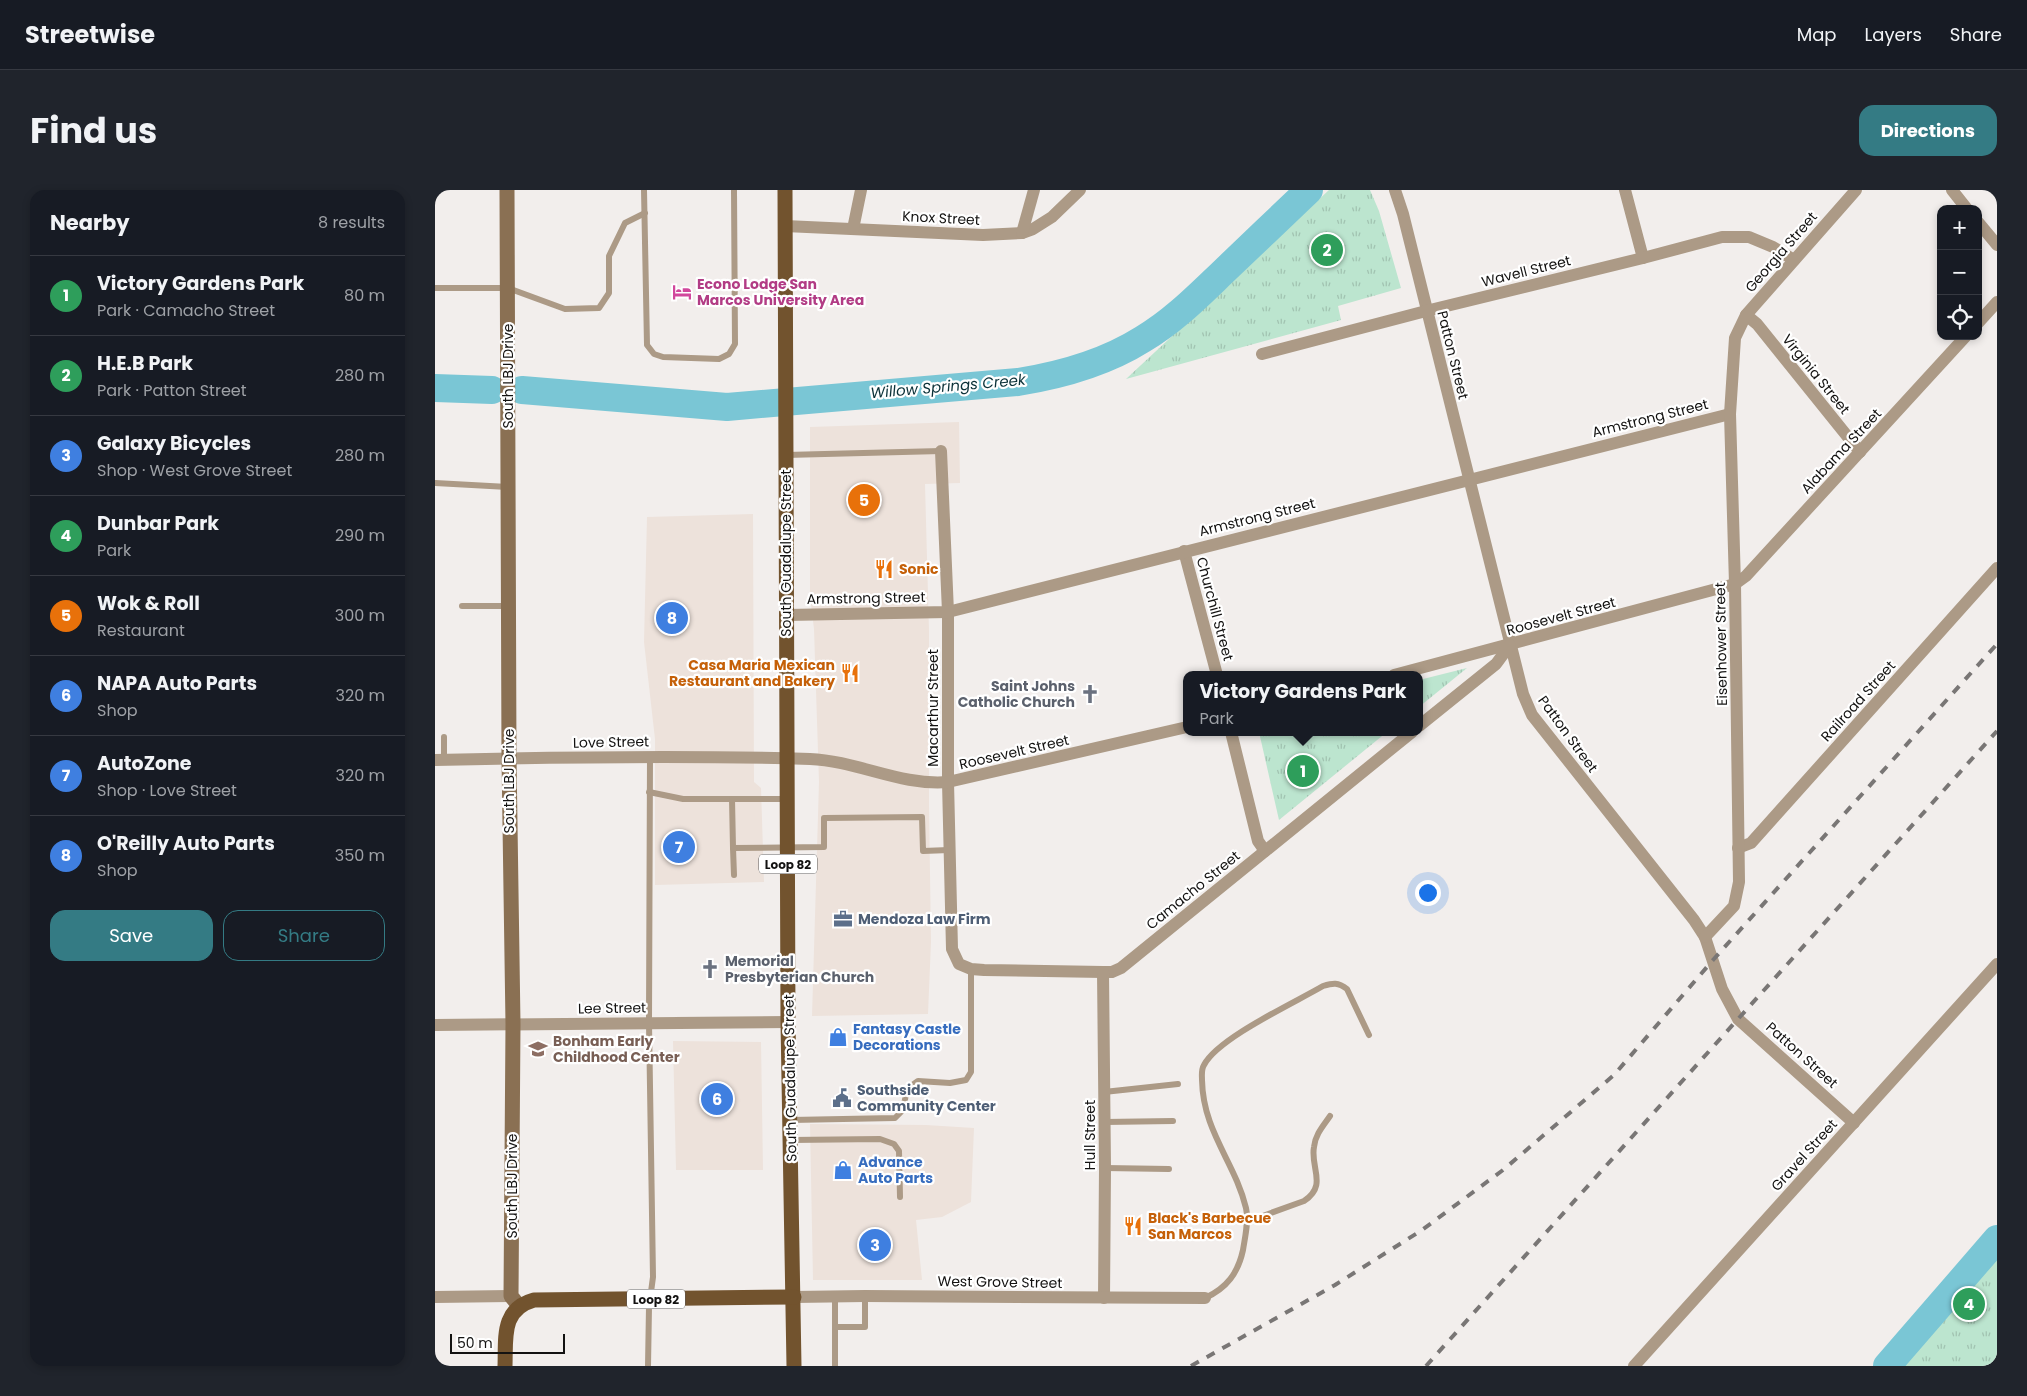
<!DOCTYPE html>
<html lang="en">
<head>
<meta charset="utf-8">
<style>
	:root { --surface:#171b24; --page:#20242c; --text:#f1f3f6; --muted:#9ea1a6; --line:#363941; --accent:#347b84 }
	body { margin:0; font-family:Poppins,sans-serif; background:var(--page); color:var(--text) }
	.controls { position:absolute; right:15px; top:15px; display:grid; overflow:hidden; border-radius:10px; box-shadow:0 2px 8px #0003 }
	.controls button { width:45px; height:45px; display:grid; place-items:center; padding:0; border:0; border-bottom:1px solid var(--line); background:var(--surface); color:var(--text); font:25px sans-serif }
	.scale { position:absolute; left:15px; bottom:12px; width:115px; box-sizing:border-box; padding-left:5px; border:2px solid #131211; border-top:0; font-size:14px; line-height:18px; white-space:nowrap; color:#131211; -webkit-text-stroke:4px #fff; paint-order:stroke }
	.you { position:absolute; left:992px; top:702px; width:18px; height:18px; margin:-12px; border:4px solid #fff; border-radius:50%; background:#1a73e8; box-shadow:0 0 0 8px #1a73e833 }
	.badge { display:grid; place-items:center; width:32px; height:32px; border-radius:50%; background:var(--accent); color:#fff; font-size:16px; font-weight:700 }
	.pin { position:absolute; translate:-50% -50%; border:2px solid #fff; box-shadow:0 1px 5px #0006 }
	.popup { position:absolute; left:748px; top:481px; width:240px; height:65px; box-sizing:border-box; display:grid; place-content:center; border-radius:10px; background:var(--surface); filter:drop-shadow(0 1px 4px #0005); font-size:16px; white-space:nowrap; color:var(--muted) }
	.popup b { font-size:19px; color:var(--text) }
	.popup::after { content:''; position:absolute; left:50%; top:100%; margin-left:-10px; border:10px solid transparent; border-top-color:var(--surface) }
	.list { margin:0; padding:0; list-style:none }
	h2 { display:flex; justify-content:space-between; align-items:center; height:65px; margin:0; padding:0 20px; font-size:21px }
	h2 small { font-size:16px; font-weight:400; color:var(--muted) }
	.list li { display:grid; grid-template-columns:32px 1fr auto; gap:15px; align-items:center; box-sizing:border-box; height:80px; padding:0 20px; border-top:1px solid var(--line) }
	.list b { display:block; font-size:19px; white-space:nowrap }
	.list p { margin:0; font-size:16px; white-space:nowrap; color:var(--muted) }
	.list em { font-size:16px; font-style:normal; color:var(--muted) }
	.actions { display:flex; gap:10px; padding:15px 20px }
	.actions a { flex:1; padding:11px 0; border:1px solid var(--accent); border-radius:15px; text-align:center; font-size:18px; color:var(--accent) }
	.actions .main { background:var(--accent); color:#fff }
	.icon { flex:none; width:28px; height:28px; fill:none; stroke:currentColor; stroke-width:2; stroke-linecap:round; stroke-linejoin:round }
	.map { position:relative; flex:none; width:1562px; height:1176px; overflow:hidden; border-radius:15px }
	header { display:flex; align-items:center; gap:30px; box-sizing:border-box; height:70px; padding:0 25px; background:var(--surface); border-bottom:1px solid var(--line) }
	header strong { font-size:24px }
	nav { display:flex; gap:28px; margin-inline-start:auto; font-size:18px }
	.intro { display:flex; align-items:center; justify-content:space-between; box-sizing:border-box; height:120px; padding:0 30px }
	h1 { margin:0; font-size:35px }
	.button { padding:12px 22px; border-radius:15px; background:var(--accent); color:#fff; font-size:18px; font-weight:700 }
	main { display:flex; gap:30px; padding:0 30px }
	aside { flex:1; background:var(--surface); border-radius:15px; box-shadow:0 2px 8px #0003 }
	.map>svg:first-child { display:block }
</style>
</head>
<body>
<header>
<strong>Streetwise</strong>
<nav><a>Map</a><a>Layers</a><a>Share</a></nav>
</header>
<div class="intro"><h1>Find us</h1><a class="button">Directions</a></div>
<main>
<aside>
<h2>Nearby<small>8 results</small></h2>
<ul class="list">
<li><span class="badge" style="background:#2e9e5b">1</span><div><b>Victory Gardens Park</b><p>Park · Camacho Street</p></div><em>80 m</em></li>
<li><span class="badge" style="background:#2e9e5b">2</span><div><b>H.E.B Park</b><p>Park · Patton Street</p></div><em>280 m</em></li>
<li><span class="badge" style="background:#3f7fe0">3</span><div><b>Galaxy Bicycles</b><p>Shop · West Grove Street</p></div><em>280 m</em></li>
<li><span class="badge" style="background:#2e9e5b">4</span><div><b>Dunbar Park</b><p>Park</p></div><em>290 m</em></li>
<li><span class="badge" style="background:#e8710a">5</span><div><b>Wok &amp; Roll</b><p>Restaurant</p></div><em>300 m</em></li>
<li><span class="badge" style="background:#3f7fe0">6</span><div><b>NAPA Auto Parts</b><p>Shop</p></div><em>320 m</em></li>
<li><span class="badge" style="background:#3f7fe0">7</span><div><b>AutoZone</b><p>Shop · Love Street</p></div><em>320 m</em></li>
<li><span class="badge" style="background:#3f7fe0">8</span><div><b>O'Reilly Auto Parts</b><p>Shop</p></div><em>350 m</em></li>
</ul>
<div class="actions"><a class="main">Save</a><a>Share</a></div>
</aside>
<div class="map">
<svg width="1562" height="1176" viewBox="0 0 1562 1176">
	<defs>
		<pattern id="park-tufts" width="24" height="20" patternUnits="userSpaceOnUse" patternTransform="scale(1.25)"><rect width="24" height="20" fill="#bce5cf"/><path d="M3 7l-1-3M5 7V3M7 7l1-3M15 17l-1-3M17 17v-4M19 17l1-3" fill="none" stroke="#a1c3b1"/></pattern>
	</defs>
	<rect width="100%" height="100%" fill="#f2eeec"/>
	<g fill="#ede2db">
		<polygon points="524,232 525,293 490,294 494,441 494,615 496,752 493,824 377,826 384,592 379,439 375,406 375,237"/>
		<polygon points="318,324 319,592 326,598 329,692 220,695 220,549 209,452 212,327"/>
		<polygon points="238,851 326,852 328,980 241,980"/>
		<polygon points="375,934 491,935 539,938 536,1012 507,1027 481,1030 487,1090 378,1090"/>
	</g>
	<g fill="url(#park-tufts)">
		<polygon points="894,0 935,0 944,21 966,98 903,116 906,130 691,189"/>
		<polygon points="1032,478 984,517 984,490"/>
		<polygon points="824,542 952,542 844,630"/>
		<polygon points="1562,1053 1562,1176 1452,1176"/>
	</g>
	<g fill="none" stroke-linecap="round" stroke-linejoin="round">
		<g stroke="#7ac6d5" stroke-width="28">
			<polyline points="0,198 57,200"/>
			<path d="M87,200L292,217L583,192C627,185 670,173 708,149C737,132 762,107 786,84C815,56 845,28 874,0"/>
			<polyline points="1452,1176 1562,1049"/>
		</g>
		<g stroke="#ac9a86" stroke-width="6">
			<polyline points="209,0 212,155 219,164 228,167 284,169 294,164 300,154 299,0"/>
			<polyline points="0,98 73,98 130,119 164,118 174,103 174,66 190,33 210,23"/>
			<polyline points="351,265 506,261"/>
			<polyline points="0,293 73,297"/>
			<polyline points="27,416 73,416"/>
			<polyline points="9,547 9,570"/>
			<polyline points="214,602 248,609 297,609"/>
			<polyline points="351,609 297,609 298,658 389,657 389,628 487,627 488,661 514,660"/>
			<polyline points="298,658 299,685"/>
			<polyline points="669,902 743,894"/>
			<polyline points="356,930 460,928 468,920 472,899 483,891 515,893 531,890 536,882 536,779"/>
			<polyline points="670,932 738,931"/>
			<polyline points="356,950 445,949 459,954 464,961 465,1007"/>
			<polyline points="670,978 734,979"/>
			<path d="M811,1032L869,1011C893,995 875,978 879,957C880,945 888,936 895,926"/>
			<polyline points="400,1106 400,1176"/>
			<path d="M770,1108C792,1098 803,1083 808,1060C810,1047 814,1031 811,1018C800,972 768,942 767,890C767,885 766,880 769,875C783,848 859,813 888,796C898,793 903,792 912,799L934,845"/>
			<polyline points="401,1137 430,1137 430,1106"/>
			<polyline points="213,1176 214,1117 218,1087 214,833 215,566"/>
		</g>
		<g stroke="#ac9a86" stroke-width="12">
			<polyline points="960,0 968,24 1088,504 1097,525 1259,730 1270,747 1287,799 1303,829 1419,933"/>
			<polyline points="1190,0 1208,68"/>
			<polyline points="1517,0 1532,19"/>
			<polyline points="1543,32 1562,55"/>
			<polyline points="350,36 548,45 587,43 598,39 617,27 645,0"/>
			<polyline points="418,39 426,0"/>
			<polyline points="587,43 599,0"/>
			<polyline points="1311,125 1322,134 1425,262"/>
			<polyline points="1543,133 1562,112"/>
			<polyline points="827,164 991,121 1208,68 1287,47 1314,47 1338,57 1359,70"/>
			<polyline points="506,261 513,422 513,592 517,759 524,774 536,779 549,780 668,782 677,782 686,778 977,542"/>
			<polyline points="749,361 782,485"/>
			<polyline points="352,425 513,422 1295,224"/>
			<polyline points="959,485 1300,394 1311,386 1531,146"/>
			<polyline points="984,536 1061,474 1075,455"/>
			<polyline points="796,542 823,651 830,661"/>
			<path d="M0,570C125,567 250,565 375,569C423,571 465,596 513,592L752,537"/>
			<polyline points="1303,658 1316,653 1562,378"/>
			<polyline points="1270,747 1299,716 1304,692 1300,394 1295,224 1300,148 1311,125 1421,0"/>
			<polyline points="668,782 670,978 669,1108"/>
			<polyline points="0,835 353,832"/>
			<polyline points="0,1107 76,1106"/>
			<polyline points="359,1107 430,1106 770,1108"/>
			<polyline points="1199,1176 1562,774"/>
		</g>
		<polyline stroke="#8a7053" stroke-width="15" points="72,0 74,568 78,834 76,1106 84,1116"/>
		<g stroke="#72532e" stroke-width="15">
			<polyline points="350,0 353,832 359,1176"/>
			<path d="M70,1176C71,1148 66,1119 99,1110L359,1107"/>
		</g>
		<g stroke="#797675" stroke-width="4" stroke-dasharray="9 9" stroke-linecap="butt">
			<polyline points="756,1176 900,1095 987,1040 1068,980 1179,885 1278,770 1562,454"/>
			<polyline points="991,1176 1562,541"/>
		</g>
	</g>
	<defs>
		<g id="hotel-bare" transform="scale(1.5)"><path d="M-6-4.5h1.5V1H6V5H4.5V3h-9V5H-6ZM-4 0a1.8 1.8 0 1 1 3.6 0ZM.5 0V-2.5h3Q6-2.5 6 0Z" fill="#d1479c" stroke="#fff" stroke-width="2.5" paint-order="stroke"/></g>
		<g id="restaurant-bare" transform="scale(1.5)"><path d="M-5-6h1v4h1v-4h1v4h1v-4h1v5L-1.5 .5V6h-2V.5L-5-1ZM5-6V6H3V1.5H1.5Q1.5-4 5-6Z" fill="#e8710a" stroke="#fff" stroke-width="2.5" paint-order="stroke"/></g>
		<g id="church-bare" transform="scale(1.5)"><path d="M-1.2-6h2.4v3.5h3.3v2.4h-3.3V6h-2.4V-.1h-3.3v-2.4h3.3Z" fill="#6b7280" stroke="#fff" stroke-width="2.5" paint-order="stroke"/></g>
		<g id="office-bare" transform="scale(1.5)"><path d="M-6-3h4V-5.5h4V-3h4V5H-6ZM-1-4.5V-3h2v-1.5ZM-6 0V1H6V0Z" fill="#5c6f8a" stroke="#fff" stroke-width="2.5" paint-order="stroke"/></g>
		<g id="shop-bare" transform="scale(1.5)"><path d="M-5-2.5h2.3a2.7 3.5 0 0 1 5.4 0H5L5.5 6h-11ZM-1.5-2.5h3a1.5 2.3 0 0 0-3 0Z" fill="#3f7fe0" stroke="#fff" stroke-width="2.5" paint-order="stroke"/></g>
		<g id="school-bare" transform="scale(1.5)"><path d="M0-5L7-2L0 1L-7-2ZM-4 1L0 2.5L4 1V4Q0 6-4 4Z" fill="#8d6e63" stroke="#fff" stroke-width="2.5" paint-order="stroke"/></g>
		<g id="civic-bare" transform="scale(1.5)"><path d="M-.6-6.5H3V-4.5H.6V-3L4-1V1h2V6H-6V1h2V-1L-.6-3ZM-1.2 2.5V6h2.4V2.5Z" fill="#5c6f8a" stroke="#fff" stroke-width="2.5" paint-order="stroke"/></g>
	</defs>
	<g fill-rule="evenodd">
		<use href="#hotel-bare" x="247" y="102"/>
		<use href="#restaurant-bare" x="449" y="379"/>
		<use href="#restaurant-bare" x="415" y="483"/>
		<use href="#church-bare" x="655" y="504"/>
		<use href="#office-bare" x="408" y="729"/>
		<use href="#church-bare" x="275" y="779"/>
		<use href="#shop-bare" x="403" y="847"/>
		<use href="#school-bare" x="103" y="859"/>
		<use href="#civic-bare" x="407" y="908"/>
		<use href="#shop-bare" x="408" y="980"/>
		<use href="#restaurant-bare" x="698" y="1036"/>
	</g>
	<g text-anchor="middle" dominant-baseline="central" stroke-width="4.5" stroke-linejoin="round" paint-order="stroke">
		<g fill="#fff" stroke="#5a5958" stroke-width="1">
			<rect x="324" y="664.5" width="58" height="19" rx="4"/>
			<rect x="192" y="1099.5" width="58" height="19" rx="4"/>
		</g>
		<g font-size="12" font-weight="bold" fill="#131211">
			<text x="353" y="674">Loop 82</text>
			<text x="221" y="1109">Loop 82</text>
		</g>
		<g font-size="14" fill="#131211" stroke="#fff">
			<text transform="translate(506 28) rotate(3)">Knox Street</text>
			<text transform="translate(1346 62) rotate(-49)">Georgia Street</text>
			<text transform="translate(1091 81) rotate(-14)">Wavell Street</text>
			<text transform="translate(1018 165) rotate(76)">Patton Street</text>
			<text transform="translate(1381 184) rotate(51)">Virginia Street</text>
			<text transform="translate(73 186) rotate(-90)">South LBJ Drive</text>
			<text transform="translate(1215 228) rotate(-14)">Armstrong Street</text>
			<text transform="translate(1406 261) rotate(-47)">Alabama Street</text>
			<text transform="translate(822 327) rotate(-14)">Armstrong Street</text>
			<text transform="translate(351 363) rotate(-90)">South Guadalupe Street</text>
			<text transform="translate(431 408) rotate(-1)">Armstrong Street</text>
			<text transform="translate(780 419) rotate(75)">Churchill Street</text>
			<text transform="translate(1126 426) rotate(-15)">Roosevelt Street</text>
			<text transform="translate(1286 454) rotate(-91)">Eisenhower Street</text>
			<text transform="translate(1423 511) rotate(-48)">Railroad Street</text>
			<text transform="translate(498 518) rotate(-90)">Macarthur Street</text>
			<text transform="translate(1133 544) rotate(54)">Patton Street</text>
			<text transform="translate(176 552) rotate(-1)">Love Street</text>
			<text transform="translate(579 562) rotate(-13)">Roosevelt Street</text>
			<text transform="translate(74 591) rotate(-90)">South LBJ Drive</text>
			<text transform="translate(758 700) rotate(-39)">Camacho Street</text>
			<text transform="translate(177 818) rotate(-1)">Lee Street</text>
			<text transform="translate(1367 865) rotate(42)">Patton Street</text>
			<text transform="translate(355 888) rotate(-91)">South Guadalupe Street</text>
			<text transform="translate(655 945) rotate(-90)">Hull Street</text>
			<text transform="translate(1369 965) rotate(-48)">Gravel Street</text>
			<text transform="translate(77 996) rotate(-90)">South LBJ Drive</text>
			<text transform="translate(565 1092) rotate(1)">West Grove Street</text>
		</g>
		<g font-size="14" font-weight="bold" fill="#b23c85" stroke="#fff" text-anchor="start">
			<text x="262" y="94">Econo Lodge San<tspan x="262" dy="16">Marcos University Area</tspan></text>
		</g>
		<g font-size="14" font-weight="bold" fill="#c56008" stroke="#fff" text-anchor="start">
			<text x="464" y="379">Sonic</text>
			<text x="400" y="475" text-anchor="end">Casa Maria Mexican<tspan x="400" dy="16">Restaurant and Bakery</tspan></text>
			<text x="713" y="1028">Black's Barbecue<tspan x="713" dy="16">San Marcos</tspan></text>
		</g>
		<g font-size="14" font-weight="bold" fill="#5b616d" stroke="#fff" text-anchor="end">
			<text x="640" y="496">Saint Johns<tspan x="640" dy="16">Catholic Church</tspan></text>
			<text x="290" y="771" text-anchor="start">Memorial<tspan x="290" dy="16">Presbyterian Church</tspan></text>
		</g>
		<g font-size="14" font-weight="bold" fill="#4e5e75" stroke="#fff" text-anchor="start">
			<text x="423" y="729">Mendoza Law Firm</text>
			<text x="422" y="900">Southside<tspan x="422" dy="16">Community Center</tspan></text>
		</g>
		<g font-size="14" font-weight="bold" fill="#366cbe" stroke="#fff" text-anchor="start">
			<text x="418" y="839">Fantasy Castle<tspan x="418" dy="16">Decorations</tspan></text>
			<text x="423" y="972">Advance<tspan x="423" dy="16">Auto Parts</tspan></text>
		</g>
		<g font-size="14" font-weight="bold" fill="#785e54" stroke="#fff" text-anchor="start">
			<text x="118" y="851">Bonham Early<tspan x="118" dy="16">Childhood Center</tspan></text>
		</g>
		<g font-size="15" font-style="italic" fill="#0b3138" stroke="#fff">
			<text transform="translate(513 196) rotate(-5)">Willow Springs Creek</text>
		</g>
	</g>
</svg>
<div class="controls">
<button>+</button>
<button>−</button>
<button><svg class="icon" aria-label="locate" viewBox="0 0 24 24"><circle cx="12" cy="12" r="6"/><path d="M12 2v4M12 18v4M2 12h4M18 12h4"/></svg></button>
</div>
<div class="scale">50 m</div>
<div class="you"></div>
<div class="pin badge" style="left:868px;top:581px;background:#2e9e5b">1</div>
<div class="popup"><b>Victory Gardens Park</b>Park</div>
<div class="pin badge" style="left:892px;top:60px;background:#2e9e5b">2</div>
<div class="pin badge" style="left:440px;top:1055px;background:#3f7fe0">3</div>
<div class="pin badge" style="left:1534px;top:1114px;background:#2e9e5b">4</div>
<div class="pin badge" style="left:429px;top:310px;background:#e8710a">5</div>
<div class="pin badge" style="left:282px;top:909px;background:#3f7fe0">6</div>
<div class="pin badge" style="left:244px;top:657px;background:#3f7fe0">7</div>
<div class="pin badge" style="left:237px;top:428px;background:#3f7fe0">8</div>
</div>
</main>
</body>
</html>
